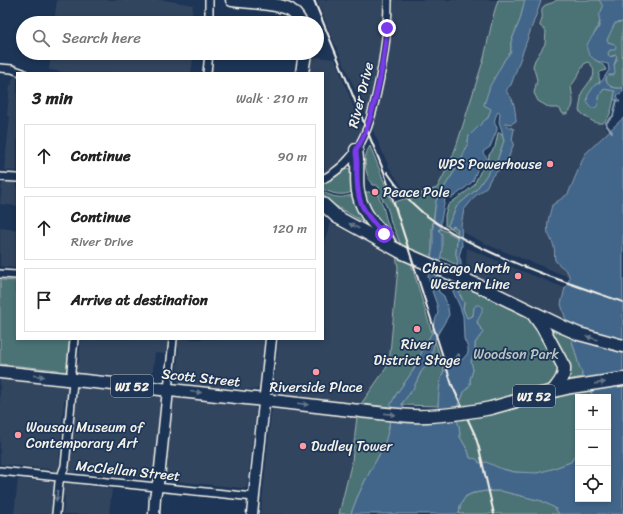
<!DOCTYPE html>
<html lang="en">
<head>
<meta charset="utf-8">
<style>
	:root { --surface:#fff; --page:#f2f2f2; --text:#222; --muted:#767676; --line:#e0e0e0 }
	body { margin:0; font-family:Sriracha,sans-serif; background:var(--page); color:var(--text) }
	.controls { position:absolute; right:12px; bottom:12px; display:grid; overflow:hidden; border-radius:0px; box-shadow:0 2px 6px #0003 }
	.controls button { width:36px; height:36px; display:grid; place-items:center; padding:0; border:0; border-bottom:1px solid var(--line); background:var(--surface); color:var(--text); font:20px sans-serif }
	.stop { position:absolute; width:12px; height:12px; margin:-9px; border:3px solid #7c3aed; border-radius:50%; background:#fff }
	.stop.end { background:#7c3aed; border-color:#fff; box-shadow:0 1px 4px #0008 }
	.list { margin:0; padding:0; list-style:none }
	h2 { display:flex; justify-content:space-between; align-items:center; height:52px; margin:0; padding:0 16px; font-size:17px }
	h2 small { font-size:13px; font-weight:400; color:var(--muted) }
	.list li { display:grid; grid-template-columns:26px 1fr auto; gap:12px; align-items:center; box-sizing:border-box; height:64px; margin:0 8px 8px; padding:0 8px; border:1px solid var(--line); border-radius:0px }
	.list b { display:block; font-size:15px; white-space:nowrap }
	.list p { margin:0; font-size:13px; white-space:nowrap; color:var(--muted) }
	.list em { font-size:13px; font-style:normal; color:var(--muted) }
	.icon { flex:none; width:22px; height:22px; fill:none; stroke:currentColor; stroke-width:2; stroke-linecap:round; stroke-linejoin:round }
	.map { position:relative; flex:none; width:623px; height:514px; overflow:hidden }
	.search { position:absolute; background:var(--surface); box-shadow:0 2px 6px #0003; left:16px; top:16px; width:308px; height:44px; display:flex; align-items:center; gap:10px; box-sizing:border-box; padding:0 14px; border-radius:22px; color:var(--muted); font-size:15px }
	.panel { position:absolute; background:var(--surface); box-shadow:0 2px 6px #0003; left:16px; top:72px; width:308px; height:268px; border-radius:0px }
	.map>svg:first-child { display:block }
</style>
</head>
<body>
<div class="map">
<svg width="623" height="514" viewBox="0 0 623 514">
	<rect width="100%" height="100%" fill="#1d3557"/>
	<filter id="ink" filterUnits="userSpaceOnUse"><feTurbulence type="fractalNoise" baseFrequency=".025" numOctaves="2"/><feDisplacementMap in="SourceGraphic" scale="8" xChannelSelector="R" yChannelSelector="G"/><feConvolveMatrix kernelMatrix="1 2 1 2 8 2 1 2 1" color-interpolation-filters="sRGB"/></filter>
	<g filter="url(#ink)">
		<g fill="#33445f">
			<polygon points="57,0 164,0 193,5 191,23 54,23"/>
			<polygon points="317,0 498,0 494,13 484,58 457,144 450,163 437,188 409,197 389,167 328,28"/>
			<polygon points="541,0 556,0 555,2 547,5 542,10 542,19 540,23 540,27 546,31 545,44 535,60 533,66 536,76 537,80 534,93 537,100 550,108 558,108 560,109 563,114 573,101 573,95 571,88 572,85 576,79 584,64 588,62 590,63 593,67 594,75 593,77 582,92 579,111 595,122 599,124 603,123 605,128 609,131 585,154 568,194 552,205 548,220 549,234 554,247 557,262 567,272 569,277 490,246 461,231 461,225 463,215 467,206 476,195 483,191 492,176 500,169 509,156 514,143 512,140 513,129 507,126 505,124 505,123 512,123 516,120 515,108 510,95 507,93 507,90 508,88 511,85 522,55 540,4"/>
			<polygon points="51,53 188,53 187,58 193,59 191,73 73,73 49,70"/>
			<polygon points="308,56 335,59 362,129 360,135 351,148 344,156 336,165 323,173 323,73 307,73"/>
			<polygon points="15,76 17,76 17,171 4,170 10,117 7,116 10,85 12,85 12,79"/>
			<polygon points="4,182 17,183 17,206 0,204 2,184"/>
			<polygon points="330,223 353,235 396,256 398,267 389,364 361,404 276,394 273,391 279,339 323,339 323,243 325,243"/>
			<polygon points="0,228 17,230 17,268 0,266"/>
			<polygon points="467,248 519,270 565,288 561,304 566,321 467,271 467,269 466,259"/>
			<polygon points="81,339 168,339 166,354 155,353 152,380 87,373 81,375 76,374 74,372 74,364 79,362"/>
			<polygon points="176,339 264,339 259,388 254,390 179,383 176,378 179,348 176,347 175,346"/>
			<polygon points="0,379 58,386 61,384 67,385 69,387 70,389 69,397 64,401 59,462 62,466 59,471 57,472 49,469 0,464"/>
			<polygon points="80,385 82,388 254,406 256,410 247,486 246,488 243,488 75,471 72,473 70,472 68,469 69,458 76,388 77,386"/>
			<polygon points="275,407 357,416 352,461 339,514 260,514 262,503 271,414 272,410"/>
			<polygon points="18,479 48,482 51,481 54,483 55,486 53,514 14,514"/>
			<polygon points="67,483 112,489 109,514 63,514 65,497 61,493 62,486 65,484"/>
		</g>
		<g fill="#4c7376" stroke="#a0b2af">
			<path d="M498,0H525L520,20L511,42V52L505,59L491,86L484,105L492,109L488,118L485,120L469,136L467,146L460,163L445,186L436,201L432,229V265L411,256L400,243L396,233L391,223L389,213L386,205L378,192L379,187L376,185H372C365,173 362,157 370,146L379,168L392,203L437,188L450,163L457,144L484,58L494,13Z"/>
			<path d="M556,0H599L603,5L599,25L593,36L595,60C600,62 604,65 606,70C598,72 598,74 600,81L599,83L595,85L590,105L591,108L598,102L600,94L604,89L615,91C614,99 611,126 598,123C591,122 584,115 579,111L582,92L593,77C595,72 593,65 588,62L584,64L576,79L571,86C572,97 577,107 566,114H563L560,109L558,108H550L538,101L534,93L537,80L536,76L533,66L535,60L545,44L546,31L540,26C540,24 541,22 542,19C543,15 540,10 544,6C548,3 553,4 556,0Z"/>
			<path d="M618,22H623L622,35L623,88C616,89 609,88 606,81V78L609,75H614V65L617,60L616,55L609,57L608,55V51L611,50L614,44L608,42L607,40C609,34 612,25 618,22Z"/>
			<polygon points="500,132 502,134 504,141 503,144 497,161 490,170 486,176 476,190 457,206 450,221 448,225 457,227 458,229 458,233 445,225 445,215 448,205 467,191 474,185 480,172 488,162 489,155 495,147 498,133"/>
			<path d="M347,168L353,170V191C344,197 332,194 323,189V184L336,177Z"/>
			<path d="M323,192C329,195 336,198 344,197C348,196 350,195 354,196L363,219L362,221L334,205L323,196Z"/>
			<path d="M366,192H370L373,194H377C385,206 384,215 389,227C391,232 395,236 397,241L378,225L363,194Z"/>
			<polygon points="439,229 441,229 457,237 456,254 458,262 457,265 440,257 441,233 439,232"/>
			<path d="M396,256L411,263L432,333C424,346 420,360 412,372C405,384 394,393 391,407L361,404L389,364L398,267Z"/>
			<polygon points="0,280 17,281 17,339 71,339 68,371 66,373 61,372 58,370 0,364"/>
			<polygon points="458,283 571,337 580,368 582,372 582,377 568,380 519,394 493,413 511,410 563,394 589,390 594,397 578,397 578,449 571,462 552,469 542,472 533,474 528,473 514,472 479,463 470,458 468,451 460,437 459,426 457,421 457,409 458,404 461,400 464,392 470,384 470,379 473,370 471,361 475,351 475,343 483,332 477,323 478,319 474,308 473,316 467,318 466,317 463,309 464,303 459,292"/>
			<polygon points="435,340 444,370 440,386 438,406 402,405 404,399 413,389 421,372 430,361"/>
			<polygon points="357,416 390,420 387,437 384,446 365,481 357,498 351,514 339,514 352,461"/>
			<path d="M486,491H501L542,501L555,508L559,514H459C462,494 468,494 486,491Z"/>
		</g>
		<g fill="#43668a" stroke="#8a9eb0" fill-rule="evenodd">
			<path d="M525,0H541L540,4L511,85C508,87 506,89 507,93C515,99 515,111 516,120V121L511,124L505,123V124L507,126L514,129L512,140L514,143L508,159L500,169L492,176L485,189L476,195L464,210L461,225L462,246L459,256L461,261V266L458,286L460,296L464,302L463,309L467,318L473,316L474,308L476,305H479L482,307C483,315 478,317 477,323L483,332L475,343V351L471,361L473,370L470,379V385L464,392L461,400L458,404L457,409V421L459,426L460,437L468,451L470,458L477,459L479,463L486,462L502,469L514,472L537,473L552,469L571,462L578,449V499H608V397H594L582,377V372L580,369L571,337L561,304L565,288C567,285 570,280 569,276C567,268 558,266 555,260C554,256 555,251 554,247C553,242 550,238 548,233C546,223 550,214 552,205L568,194L585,154L623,118V514H559L555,508L542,501L501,491H486L473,493L466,496L460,505L459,514H351L357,498L365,481L384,446L389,428L391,404L397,393L413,371L426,343L432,333L434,323L438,313L437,305L432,291L428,276L433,246V226L436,201L445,186L460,163L467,146L469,136L485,120L488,118L491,109L484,105L490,86L505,59L511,52V42L520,20ZM498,111L500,113L499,122L502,131L504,141L497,161L490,170L486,176L476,190L457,206L450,221L448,225V226L451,228L453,226L455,227L458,229L456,254L458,262L450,285L460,307L463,316L464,339L468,348V353L462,360L460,359L459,354H457C454,360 449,364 445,369C438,380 438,405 438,418L405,412L402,404L403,402L413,389L421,372L430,361L436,337L449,315L448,308L444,296L439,292L436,280L442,250V234L438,230L439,229H441V220L445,199L446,197L449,196L450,198L455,196L470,184L473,181L477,170L487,160V158C485,155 482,154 484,151L490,147L497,130V127C492,122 496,117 498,111Z"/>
			<path d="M599,0H623V22L615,23L607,40L608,42L614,44L616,47L615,50H610L608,53L609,57L614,56L616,55L617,56L614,65L615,73L614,75H609L606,78V81C609,88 616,89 623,88V92L617,95L618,98L620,101H616L614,99L615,91L604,89C602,91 601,93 600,95C597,102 600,109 591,108L587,101L588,95L595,85L602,81L609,70L608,64C601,63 594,61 589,54C581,42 598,35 600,23C600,21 599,19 599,17C601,8 606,9 599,0Z"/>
		</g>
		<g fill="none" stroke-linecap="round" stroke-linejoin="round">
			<polyline stroke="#8a9eb0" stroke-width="2" points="612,132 607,126 606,123 613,116 617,100"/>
			<g stroke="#f4f1e8" stroke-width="10">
				<g id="street">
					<polyline points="209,23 209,0"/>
					<polyline points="0,68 12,69 23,73"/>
					<polyline points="207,73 209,53"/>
					<polyline points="0,177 17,178"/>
					<path d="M323,179C339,171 351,159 360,144C366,133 370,121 373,109C382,73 388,37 388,0"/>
					<polyline points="0,274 17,275"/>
					<polyline points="168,390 173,339"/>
					<polyline points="0,471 254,497"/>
					<polyline points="56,514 59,482 65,466 73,382 71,371 74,339"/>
				</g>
			</g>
			<g stroke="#f4f1e8" stroke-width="13">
				<g id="secondary">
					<polyline points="154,514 155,497 159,478 168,390"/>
					<polyline points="252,514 271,339"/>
				</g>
			</g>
			<g stroke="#f4f1e8" stroke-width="15">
				<g id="primary">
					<path d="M232,0C247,2 277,3 289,9C295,13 298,17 301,23"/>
					<polyline points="302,73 305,53"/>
					<path d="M356,150C360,173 352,188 365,211C371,223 383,231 389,243"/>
					<polyline points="323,204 337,217 401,252 477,285 563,327 579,334 594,338 623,346"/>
					<path d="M533,314L543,328L564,367C565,377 559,383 553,391"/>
					<polyline points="0,372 255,399 351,410"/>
					<polyline points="491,408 541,394 571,387 623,379"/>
				</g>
			</g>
			<use href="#street" stroke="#1d3557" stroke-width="7"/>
			<use href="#secondary" stroke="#1d3557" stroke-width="10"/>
			<use href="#primary" stroke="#1d3557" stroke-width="12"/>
			<g stroke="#f4f1e8" stroke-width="2">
				<polyline points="314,0 384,172 452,385 475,435 479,448 494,514"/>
				<path d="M387,172C397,187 409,201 423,213C442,228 464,240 486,250C530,271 577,286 623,302"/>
			</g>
			<g stroke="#f4f1e8" stroke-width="15" stroke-linecap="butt">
				<path id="primary-bridge" d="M351,410C371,412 392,415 412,416C439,417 465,413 491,408"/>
			</g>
			<use href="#primary-bridge" stroke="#1d3557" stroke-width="12"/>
		</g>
		<defs><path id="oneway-solid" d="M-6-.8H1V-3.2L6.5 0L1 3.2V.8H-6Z"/></defs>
		<g fill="#68778a">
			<use href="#oneway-solid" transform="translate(354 226) rotate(-152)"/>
			<use href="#oneway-solid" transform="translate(592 338) rotate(-163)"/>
			<use href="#oneway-solid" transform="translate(39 376) rotate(6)"/>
			<use href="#oneway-solid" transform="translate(600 383) rotate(-8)"/>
			<use href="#oneway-solid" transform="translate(196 392) rotate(6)"/>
			<use href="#oneway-solid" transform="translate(303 404) rotate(7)"/>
			<use href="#oneway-solid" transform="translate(390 414) rotate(6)"/>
			<use href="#oneway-solid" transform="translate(57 496) rotate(95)"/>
		</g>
	</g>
	<g fill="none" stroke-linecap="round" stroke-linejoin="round" filter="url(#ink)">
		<path stroke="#7c3aed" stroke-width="5" d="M384,234C359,209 356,198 357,163C357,159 356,155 356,151C357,147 363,139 364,135C369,124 372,112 375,100C381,76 385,52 387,28"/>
	</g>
	<g fill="#ff9aa2" stroke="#1d3557" stroke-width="1.5">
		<circle cx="550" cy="164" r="4"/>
		<circle cx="375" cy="192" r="4"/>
		<circle cx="518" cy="276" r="4"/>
		<circle cx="417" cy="329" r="4"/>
		<circle cx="316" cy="372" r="4"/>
		<circle cx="18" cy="435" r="4"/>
		<circle cx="303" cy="446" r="4"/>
	</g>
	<g text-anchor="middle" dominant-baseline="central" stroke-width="3.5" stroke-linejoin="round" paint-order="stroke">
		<g fill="#1d3557" stroke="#b4b9bc" stroke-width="1">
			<rect x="111" y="375" width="42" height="22" rx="3"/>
			<rect x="513" y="385" width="42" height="22" rx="3"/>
		</g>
		<g font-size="13" font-weight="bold" fill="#f4f1e8">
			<text x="132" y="386">WI 52</text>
			<text x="534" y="396">WI 52</text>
		</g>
		<g font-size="14" fill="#f4f1e8" stroke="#1d3557">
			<text transform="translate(361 95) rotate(-76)">River Drive</text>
			<text transform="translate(201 378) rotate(6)">Scott Street</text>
			<text transform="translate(128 471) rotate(6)">McClellan Street</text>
		</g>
		<g font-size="14" fill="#f4f1e8" stroke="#1d3557" text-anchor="start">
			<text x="542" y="164" text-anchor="end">WPS Powerhouse</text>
			<text x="383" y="192">Peace Pole</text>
			<text x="510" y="268" text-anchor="end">Chicago North<tspan x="510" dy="16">Western Line</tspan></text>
			<text x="417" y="344" text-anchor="middle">River<tspan x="417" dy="16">District Stage</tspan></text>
			<text x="316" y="387" text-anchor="middle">Riverside Place</text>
			<text x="26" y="427">Wausau Museum of<tspan x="26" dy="16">Contemporary Art</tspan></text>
			<text x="311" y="446">Dudley Tower</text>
		</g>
		<g font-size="14" fill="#b9c5c0" stroke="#1d3557">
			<text x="516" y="354">Woodson Park</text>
		</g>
	</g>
</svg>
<div class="controls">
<button>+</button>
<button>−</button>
<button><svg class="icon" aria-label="locate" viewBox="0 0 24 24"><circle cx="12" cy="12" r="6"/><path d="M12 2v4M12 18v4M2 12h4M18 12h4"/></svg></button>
</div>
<div class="stop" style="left:384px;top:234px"></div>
<div class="stop end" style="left:387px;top:28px"></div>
<div class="search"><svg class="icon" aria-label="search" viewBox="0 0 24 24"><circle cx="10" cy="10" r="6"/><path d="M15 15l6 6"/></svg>Search here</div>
<section class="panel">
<h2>3 min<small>Walk · 210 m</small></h2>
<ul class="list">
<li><svg class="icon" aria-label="ahead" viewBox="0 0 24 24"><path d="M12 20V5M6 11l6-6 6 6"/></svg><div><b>Continue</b></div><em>90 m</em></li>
<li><svg class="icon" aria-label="ahead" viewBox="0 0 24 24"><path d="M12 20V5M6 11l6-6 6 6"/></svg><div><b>Continue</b><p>River Drive</p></div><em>120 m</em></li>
<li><svg class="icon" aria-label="arrive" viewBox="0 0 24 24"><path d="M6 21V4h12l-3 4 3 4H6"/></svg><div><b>Arrive at destination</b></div></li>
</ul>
</section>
</div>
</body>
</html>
